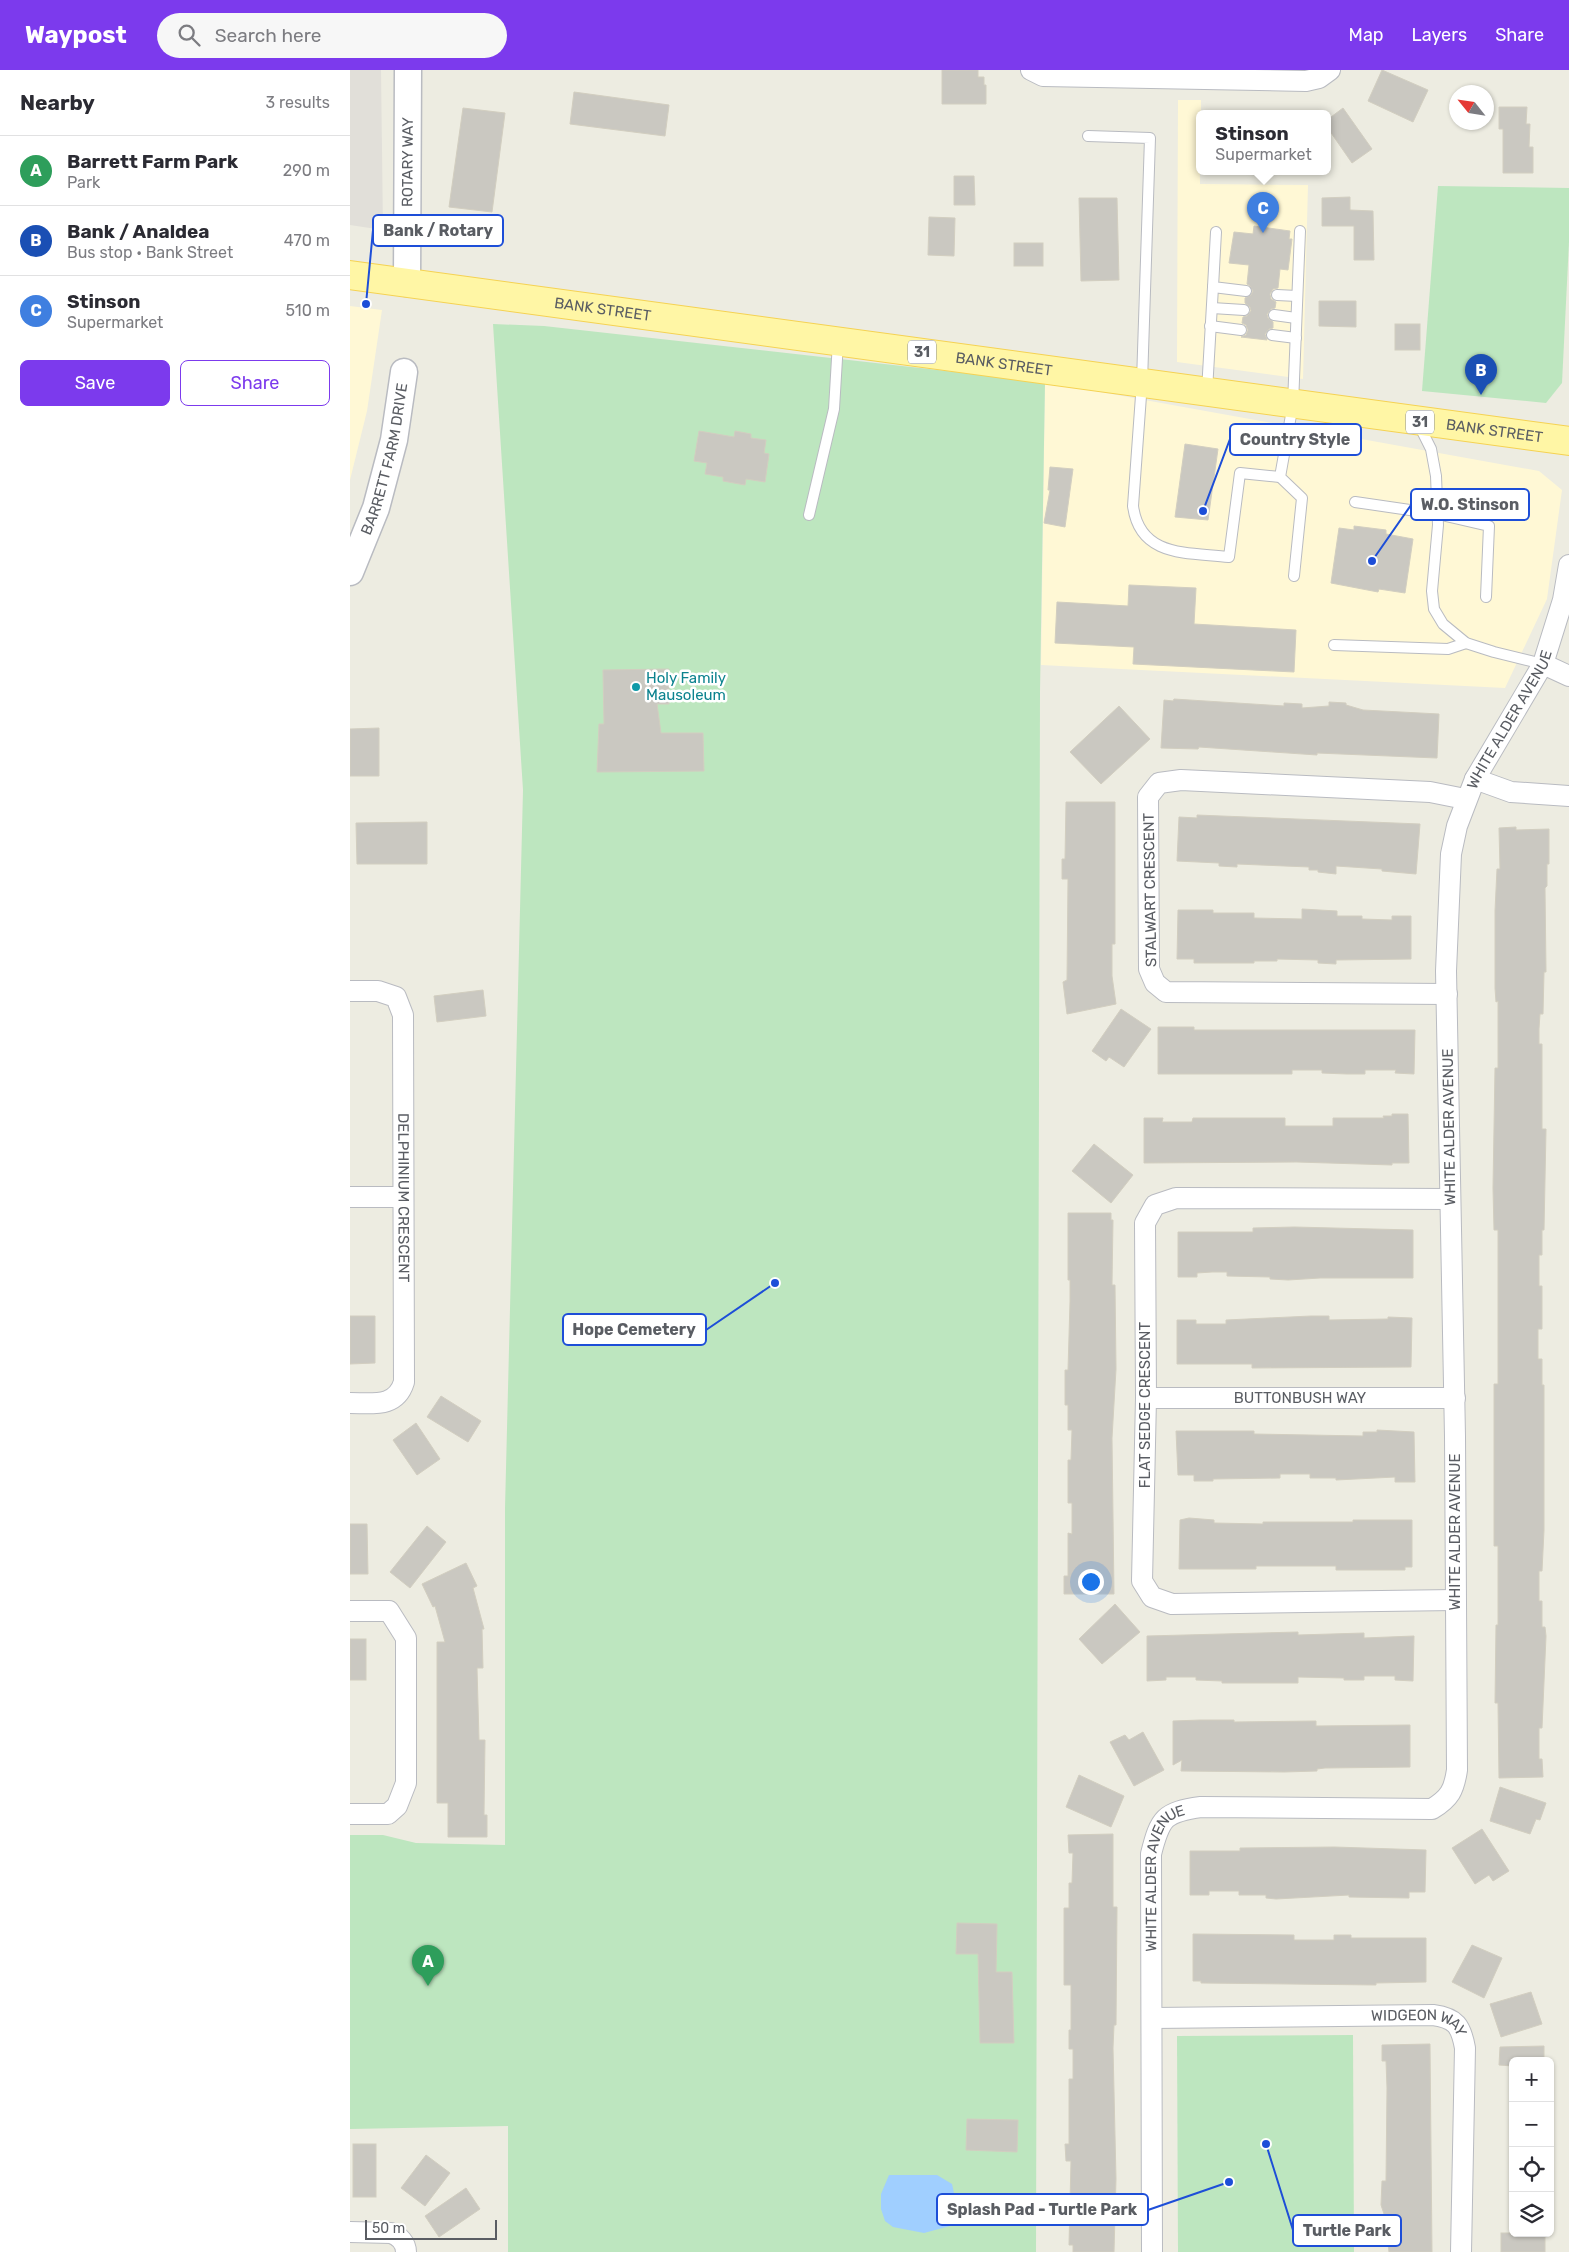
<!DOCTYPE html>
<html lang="en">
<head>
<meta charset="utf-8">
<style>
	:root { --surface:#fff; --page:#f7f7f7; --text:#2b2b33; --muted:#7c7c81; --line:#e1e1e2; --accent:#7c3aed }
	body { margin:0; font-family:Rubik,sans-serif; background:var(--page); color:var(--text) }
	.controls { position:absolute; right:15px; bottom:15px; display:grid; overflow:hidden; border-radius:8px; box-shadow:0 1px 4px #0004 }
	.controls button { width:45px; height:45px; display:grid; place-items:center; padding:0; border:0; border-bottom:1px solid var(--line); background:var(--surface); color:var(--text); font:25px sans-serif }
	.compass { position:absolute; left:1099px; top:15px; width:45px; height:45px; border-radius:50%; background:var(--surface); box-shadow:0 1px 4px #0004; rotate:300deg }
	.scale { position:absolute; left:15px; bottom:12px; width:132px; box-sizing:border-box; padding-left:5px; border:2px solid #5a5d63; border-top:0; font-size:14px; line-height:18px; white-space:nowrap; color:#5a5d63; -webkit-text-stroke:4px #fff; paint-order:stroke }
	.you { position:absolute; left:740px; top:1511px; width:18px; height:18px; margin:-12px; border:4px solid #fff; border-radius:50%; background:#1a73e8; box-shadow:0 0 0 8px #1a73e833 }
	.badge { display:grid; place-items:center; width:32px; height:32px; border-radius:50%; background:var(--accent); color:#fff; font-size:16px; font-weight:700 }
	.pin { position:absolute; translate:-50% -41px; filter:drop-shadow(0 1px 2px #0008) }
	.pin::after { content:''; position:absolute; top:26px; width:18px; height:15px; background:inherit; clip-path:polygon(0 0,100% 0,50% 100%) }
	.popup { position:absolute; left:846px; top:40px; width:135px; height:65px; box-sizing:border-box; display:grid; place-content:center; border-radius:8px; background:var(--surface); filter:drop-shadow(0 1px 4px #0005); font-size:16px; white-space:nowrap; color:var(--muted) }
	.popup b { font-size:19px; color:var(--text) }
	.popup::after { content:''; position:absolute; left:50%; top:100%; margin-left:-10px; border:10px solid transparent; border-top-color:var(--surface) }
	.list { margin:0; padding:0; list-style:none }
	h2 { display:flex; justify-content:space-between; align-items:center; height:65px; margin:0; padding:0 20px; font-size:21px }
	h2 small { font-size:16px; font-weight:400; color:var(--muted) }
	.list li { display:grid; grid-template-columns:32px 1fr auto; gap:15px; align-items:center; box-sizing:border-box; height:70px; padding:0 20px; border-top:1px solid var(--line) }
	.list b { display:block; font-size:19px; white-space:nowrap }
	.list p { margin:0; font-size:16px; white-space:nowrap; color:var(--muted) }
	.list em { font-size:16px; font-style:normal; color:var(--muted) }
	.actions { display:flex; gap:10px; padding:15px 20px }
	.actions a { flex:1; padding:11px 0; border:1px solid var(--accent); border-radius:8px; text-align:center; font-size:18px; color:var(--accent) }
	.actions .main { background:var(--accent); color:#fff }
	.icon { flex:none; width:28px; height:28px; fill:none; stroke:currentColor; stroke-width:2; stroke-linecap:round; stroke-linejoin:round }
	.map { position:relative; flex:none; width:1219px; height:2182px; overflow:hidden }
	header { display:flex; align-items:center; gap:30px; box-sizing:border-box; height:70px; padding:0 25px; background:var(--accent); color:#fff }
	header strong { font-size:24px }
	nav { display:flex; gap:28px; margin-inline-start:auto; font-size:18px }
	.search { width:350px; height:45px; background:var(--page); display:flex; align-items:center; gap:12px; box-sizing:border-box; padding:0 18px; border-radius:28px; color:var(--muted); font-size:19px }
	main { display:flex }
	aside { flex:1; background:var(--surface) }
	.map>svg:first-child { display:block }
</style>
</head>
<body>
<header>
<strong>Waypost</strong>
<div class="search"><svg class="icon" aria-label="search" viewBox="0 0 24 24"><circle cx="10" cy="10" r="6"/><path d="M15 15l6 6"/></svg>Search here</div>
<nav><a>Map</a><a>Layers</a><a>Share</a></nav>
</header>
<main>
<aside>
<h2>Nearby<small>3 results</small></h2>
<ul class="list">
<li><span class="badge" style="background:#2e9e5b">A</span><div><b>Barrett Farm Park</b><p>Park</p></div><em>290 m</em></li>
<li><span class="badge" style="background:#1a4fb4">B</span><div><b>Bank / Analdea</b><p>Bus stop · Bank Street</p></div><em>470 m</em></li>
<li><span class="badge" style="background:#3f7fe0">C</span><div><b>Stinson</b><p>Supermarket</p></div><em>510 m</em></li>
</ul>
<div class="actions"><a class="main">Save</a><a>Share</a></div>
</aside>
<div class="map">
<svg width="1219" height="2182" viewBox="0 0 1219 2182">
	<rect width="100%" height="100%" fill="#edece1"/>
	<g fill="#fff8d5">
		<polygon points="828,30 851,30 851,44 849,44 850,114 958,115 953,309 827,292"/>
		<polygon points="0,236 32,240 17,341 0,410"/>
		<polygon points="695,312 1189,401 1212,420 1197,529 1155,618 691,595"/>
	</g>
	<polygon fill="#e1dfd9" points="0,0 31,0 33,160 0,155"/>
	<g fill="#bde6bf">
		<polygon points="1088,116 1219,118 1219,172 1212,313 1196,333 1072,321"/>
		<polygon points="143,254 194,256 695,312 690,622 686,2182 158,2182 158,2056 0,2059 0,1765 33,1765 66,1773 155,1775 155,1438 173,720"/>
		<polygon points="1003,1965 1004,2182 828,2182 827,1966"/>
	</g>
	<polygon fill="#a0cfff" points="539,2105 587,2105 602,2114 606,2132 600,2156 574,2163 543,2157 535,2151 531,2139 531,2124"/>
	<g fill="#cac8c1" stroke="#d2cec0">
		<polygon points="592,0 628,0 628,7 634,7 634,15 636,15 636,34 592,34"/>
		<polygon points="1032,0 1078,20 1063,52 1018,31"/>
		<polygon points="224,22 319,35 315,66 220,54"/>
		<polygon points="1149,37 1177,37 1176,54 1180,54 1179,77 1183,77 1183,103 1153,103 1153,59 1149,59"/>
		<polygon points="113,38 155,43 142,142 99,137"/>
		<polygon points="993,38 1022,79 1002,93 977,57 977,50"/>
		<polygon points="604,106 624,106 625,135 604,135"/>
		<polygon points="1000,127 1000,140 1023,141 1024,190 1004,190 1004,156 972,156 972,128"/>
		<polygon points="729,128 767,128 769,210 731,211"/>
		<polygon points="579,147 605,148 604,186 578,185"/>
		<polygon points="904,156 940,161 939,169 942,169 938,200 930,199 928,218 923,219 920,224 921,229 926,232 925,238 921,239 917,244 918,248 923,252 923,258 919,259 915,264 917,270 891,267 896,265 898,260 896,255 892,253 893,247 897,246 901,241 900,237 895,233 895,228 901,225 903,221 900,216 897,214 899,195 879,193 884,162 903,164"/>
		<rect x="664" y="173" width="29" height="23"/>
		<polygon points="969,231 1006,231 1006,257 969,256"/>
		<rect x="1045" y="254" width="25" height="26"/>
		<polygon points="349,361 384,367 385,361 401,364 401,368 416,370 414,383 419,384 415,412 396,409 395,415 373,411 373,407 355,404 357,393 344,391"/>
		<polygon points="835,374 868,379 858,450 825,447"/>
		<polygon points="700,397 723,399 715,457 694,453 700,420 698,420"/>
		<polygon points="1004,456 1036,460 1036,464 1063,469 1055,523 1029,519 1028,522 981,513 989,458 1004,460"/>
		<polygon points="779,515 846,518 844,554 946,560 944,602 783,594 784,577 705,573 707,532 778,536"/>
		<polygon points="319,599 319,634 307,634 311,663 353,663 354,701 247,702 249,654 254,654 253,600"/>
		<polygon points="824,629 934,636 934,633 952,634 952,638 979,636 979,632 996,633 996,635 1013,640 1089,644 1087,688 967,683 967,685 849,677 848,679 811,678 814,630 823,631"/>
		<polygon points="769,636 800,669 751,714 720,682"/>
		<polygon points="29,658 29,706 0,706 0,659"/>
		<polygon points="716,732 765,732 765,874 762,874 762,906 766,934 717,944 713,912 717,910 718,809 712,809 712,789 715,789"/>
		<polygon points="847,745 1070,754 1066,804 1032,801 1032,799 986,796 986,804 968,802 968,800 959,800 959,797 887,794 887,797 869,796 869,793 827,791 829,747 847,748"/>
		<polygon points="77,752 77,794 7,794 6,753"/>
		<polygon points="1166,757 1166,760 1199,759 1199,794 1197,794 1197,816 1195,818 1196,902 1194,902 1193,944 1190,944 1189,959 1189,974 1192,974 1192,1059 1196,1059 1194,1160 1192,1160 1192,1185 1189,1185 1189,1216 1192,1216 1192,1259 1188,1259 1188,1289 1192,1289 1192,1315 1194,1315 1194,1460 1192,1501 1189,1501 1189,1531 1192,1531 1192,1557 1195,1557 1196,1566 1192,1658 1189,1658 1189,1689 1192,1689 1193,1707 1149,1708 1148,1633 1145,1633 1146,1555 1148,1555 1148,1476 1144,1476 1144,1314 1148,1314 1148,1160 1144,1160 1143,1118 1145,998 1148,998 1148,931 1146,932 1145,918 1145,841 1147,799 1150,799 1149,758"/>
		<polygon points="952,839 987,841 987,846 1012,846 1012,849 1042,850 1042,846 1061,846 1061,889 986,890 986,894 968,893 968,890 927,889 927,891 904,891 904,893 844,893 844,889 827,889 828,840 863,840 863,843 904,843 904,848 952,849"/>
		<polygon points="133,920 136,946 87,952 84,926"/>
		<polygon points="771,939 801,959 774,997 759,987 756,991 742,981"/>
		<polygon points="808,957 844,957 844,960 1065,960 1064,1004 1045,1003 1046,1000 1015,1000 1015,1004 997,1004 972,1003 972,1000 942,1000 942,1004 808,1004"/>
		<polygon points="1042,1044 1058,1044 1059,1093 1042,1093 1042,1095 947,1092 794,1093 794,1048 813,1048 812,1052 842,1052 843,1048 935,1048 935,1056 983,1056 983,1048 1034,1048 1033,1046 1042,1046"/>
		<polygon points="744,1074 783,1105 761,1133 722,1101"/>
		<polygon points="718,1143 761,1143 761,1150 763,1150 762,1215 765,1215 766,1299 762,1368 764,1524 714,1524 714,1506 718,1506 718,1463 722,1464 722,1433 718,1433 718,1390 721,1390 722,1360 718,1360 718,1335 715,1335 715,1300 718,1300 720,1232 720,1210 718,1210"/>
		<polygon points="944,1157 1063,1160 1063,1208 970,1208 938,1210 920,1209 920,1207 877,1206 877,1202 862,1202 847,1203 847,1207 828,1207 828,1162 903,1162 903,1158"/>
		<polygon points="0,1246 25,1246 25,1293 0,1294"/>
		<polygon points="961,1246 979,1246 979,1250 1038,1249 1038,1247 1062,1248 1061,1297 902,1298 902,1294 827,1294 827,1250 846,1250 846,1254 876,1254 876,1250"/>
		<polygon points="91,1326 131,1351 118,1372 77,1347"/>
		<polygon points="66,1353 90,1389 67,1405 43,1370"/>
		<polygon points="1027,1360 1064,1362 1065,1412 1045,1412 1045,1407 986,1410 986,1408 960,1408 960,1404 930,1404 930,1408 863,1409 863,1411 844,1411 844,1405 828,1405 826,1361 904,1361 904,1364 1013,1366 1013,1362 1027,1362"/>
		<polygon points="839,1448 864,1450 864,1453 913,1454 913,1452 1003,1452 1003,1450 1062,1450 1062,1497 1055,1497 1055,1500 986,1500 986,1496 906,1496 906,1499 829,1499 830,1450"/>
		<polygon points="0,1454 17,1454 18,1504 0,1504"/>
		<polygon points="77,1456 96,1472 60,1518 40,1502"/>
		<polygon points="116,1493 127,1516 123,1518 134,1559 132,1559 133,1598 127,1598 129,1670 135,1670 134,1745 137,1745 137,1767 98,1767 98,1733 87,1733 87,1572 95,1572 85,1536 83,1537 72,1514"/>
		<polygon points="765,1534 790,1562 752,1594 729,1569"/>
		<polygon points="948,1562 948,1565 1014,1563 1014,1568 1064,1566 1063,1611 1045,1610 1045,1606 1014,1606 1014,1610 994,1610 994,1608 948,1607 948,1613 872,1613 872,1611 846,1610 846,1607 816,1607 816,1610 797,1611 797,1566"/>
		<rect x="0" y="1569" width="16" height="41"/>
		<polygon points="851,1650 884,1650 884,1652 966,1651 966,1656 1060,1655 1060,1697 975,1698 967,1699 967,1701 934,1702 831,1701 832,1690 823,1695 823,1651"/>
		<polygon points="793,1662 814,1700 784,1716 760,1672 775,1665 779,1670"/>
		<polygon points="729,1705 774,1726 761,1757 716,1737"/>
		<polygon points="1150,1717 1196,1733 1190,1750 1186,1749 1180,1764 1140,1751"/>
		<polygon points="1132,1759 1159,1801 1143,1811 1139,1805 1125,1814 1102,1778"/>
		<polygon points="763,1764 763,1837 767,1837 766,1955 764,1955 763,1978 766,2109 764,2182 723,2182 723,2175 719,2175 721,2091 716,2091 715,2074 719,2074 719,2009 723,2009 723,1979 719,1979 719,1960 721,1960 721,1915 714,1915 714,1838 719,1838 719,1813 722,1813 723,1783 719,1783 718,1765"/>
		<polygon points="984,1777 1076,1780 1075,1822 1059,1822 1059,1828 999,1827 999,1825 926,1829 916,1828 916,1825 889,1825 889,1821 859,1821 859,1825 840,1825 840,1781 890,1781 890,1778"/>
		<polygon points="607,1853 647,1854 646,1902 662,1902 664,1973 630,1973 628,1884 606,1884"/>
		<polygon points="843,1864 944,1865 944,1870 984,1870 984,1865 1001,1865 1001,1868 1076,1868 1076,1912 1026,1913 1026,1915 851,1913 851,1911 843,1911"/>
		<polygon points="1122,1875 1152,1888 1134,1928 1102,1912"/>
		<polygon points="1181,1922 1192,1954 1151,1967 1140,1934"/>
		<polygon points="1080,1974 1082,2182 1039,2182 1038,2174 1034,2174 1034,2144 1031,2135 1032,2111 1036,2111 1037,2018 1036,1991 1032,1991 1032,1975"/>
		<polygon points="1194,1976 1194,1991 1163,1991 1163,1996 1149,1995 1150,1977"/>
		<polygon points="617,2049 668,2050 667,2082 616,2080"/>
		<rect x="3" y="2074" width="23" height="53"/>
		<polygon points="76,2085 100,2103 75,2136 51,2118"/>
		<polygon points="116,2118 130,2139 89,2167 75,2146"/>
		<rect x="1151" y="2163" width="44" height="19"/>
	</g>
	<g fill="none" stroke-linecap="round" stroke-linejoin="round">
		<g stroke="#b9bbc1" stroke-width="12">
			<g id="service">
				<path d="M738,66L800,68L792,312L783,436C790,488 838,482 879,487L890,403L930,407"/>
				<polyline points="866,162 863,217 896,221"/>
				<polyline points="927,225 947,226"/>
				<polyline points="862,238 894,240"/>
				<polyline points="924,245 946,248"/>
				<polyline points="860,256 891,260"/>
				<polyline points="922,265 946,268"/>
				<polyline points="857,321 863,217"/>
				<polyline points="1069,355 1081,379 1086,406 1088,455 1082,521 1084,539 1093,554 1116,573 1144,582 1193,594"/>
				<polyline points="1005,432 1087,444 1139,456 1136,527"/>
				<polyline points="459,445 484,339 488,272"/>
				<polyline points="944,506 952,428 930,407 943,334 950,161"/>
				<polyline points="984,575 1098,579 1116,573"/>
			</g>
		</g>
		<g stroke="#b9bbc1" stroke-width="22">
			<g id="minor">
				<polyline points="681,0 693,6 956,11 969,8 980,0"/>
				<polyline points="1193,594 1219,606"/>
				<polyline points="1125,709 1161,722 1219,726"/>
				<path id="s1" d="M0,921H28L46,927L53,945L54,1312C46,1338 23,1333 0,1333"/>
				<polyline points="1097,924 816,922 805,913 799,899 798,727 809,713 831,710 1080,722 1115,729"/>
				<polyline points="0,1127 53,1127"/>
				<polyline points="1100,1129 826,1128 805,1135 795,1153 796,1328 792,1511 802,1527 822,1534 1105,1530"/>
				<path id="s2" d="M796,1328H1105"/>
				<polyline points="0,1541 39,1541 56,1568 56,1713 47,1736 38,1744 0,1744"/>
				<path id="s3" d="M803,1948L1083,1945C1106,1948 1111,1956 1115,1978L1111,2182"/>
				<path d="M0,2162L41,2163C49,2166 56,2173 56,2182"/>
				<path id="s4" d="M802,2182L801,1784C810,1748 814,1742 851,1737L1082,1739C1100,1728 1104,1720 1107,1700L1105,1366L1096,901L1101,784L1107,756L1125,709L1193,594L1213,530L1219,495"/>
			</g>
		</g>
		<g stroke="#b9bbc1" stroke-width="29">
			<g id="tertiary">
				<path id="s5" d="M57,213L58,0"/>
				<path id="s6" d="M0,502L26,438L44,370L54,302"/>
			</g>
		</g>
		<g stroke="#f5d253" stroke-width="30">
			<g id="primary">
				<path id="s7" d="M0,205L1219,371"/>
			</g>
		</g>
		<use href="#service" stroke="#fff" stroke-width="10"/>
		<use href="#minor" stroke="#fff" stroke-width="20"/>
		<use href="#tertiary" stroke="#fff" stroke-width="26"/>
		<use href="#primary" stroke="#fff6a5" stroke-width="28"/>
	</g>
	<circle fill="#0f9aa8" stroke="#fff" stroke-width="2" cx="286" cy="617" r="5"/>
	<g text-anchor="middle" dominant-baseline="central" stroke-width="5" stroke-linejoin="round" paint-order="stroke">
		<g fill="#fff" stroke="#8c8e92" stroke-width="1">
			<rect x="558" y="270.5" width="28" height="23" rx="4"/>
			<rect x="1056" y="340.5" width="28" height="23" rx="4"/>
		</g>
		<g font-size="14" font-weight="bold" fill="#5a5d63">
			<text x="572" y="282">31</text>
			<text x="1070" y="352">31</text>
		</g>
		<g font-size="15" fill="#5a5d63" stroke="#fff">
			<text stroke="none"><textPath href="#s5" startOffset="121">ROTARY WAY</textPath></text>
			<text stroke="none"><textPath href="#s7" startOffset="255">BANK STREET</textPath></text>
			<text stroke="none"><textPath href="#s7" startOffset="660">BANK STREET</textPath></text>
			<text stroke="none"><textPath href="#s7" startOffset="1155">BANK STREET</textPath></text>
			<text stroke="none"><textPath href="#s6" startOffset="119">BARRETT FARM DRIVE</textPath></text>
			<text stroke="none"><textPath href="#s4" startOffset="1818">WHITE ALDER AVENUE</textPath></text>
			<text transform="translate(800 820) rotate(-91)">STALWART CRESCENT</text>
			<text transform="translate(1099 1057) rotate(-91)">WHITE ALDER AVENUE</text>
			<text stroke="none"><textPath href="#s1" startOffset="249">DELPHINIUM CRESCENT</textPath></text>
			<text stroke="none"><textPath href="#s2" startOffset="154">BUTTONBUSH WAY</textPath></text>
			<text transform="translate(795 1335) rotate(-90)">FLAT SEDGE CRESCENT</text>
			<text transform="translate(1105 1462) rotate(-90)">WHITE ALDER AVENUE</text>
			<text stroke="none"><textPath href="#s4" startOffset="379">WHITE ALDER AVENUE</textPath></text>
			<text stroke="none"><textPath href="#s3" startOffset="268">WIDGEON WAY</textPath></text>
		</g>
		<g font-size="15" fill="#0d838f" stroke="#fff" text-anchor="start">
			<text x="296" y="608">Holy Family<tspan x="296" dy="17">Mausoleum</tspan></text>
		</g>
	</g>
	<path fill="none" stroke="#1d4ed8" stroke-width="2" d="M16 234L23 160M853 441L880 369M1022 491L1061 435M425 1213L356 1260M879 2112L798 2140M916 2074L943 2160"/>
	<g fill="#1d4ed8" stroke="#fff" stroke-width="2">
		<circle cx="16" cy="234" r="5"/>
		<circle cx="853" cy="441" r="5"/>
		<circle cx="1022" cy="491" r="5"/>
		<circle cx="425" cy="1213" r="5"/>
		<circle cx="879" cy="2112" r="5"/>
		<circle cx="916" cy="2074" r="5"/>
	</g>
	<g fill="#fff" stroke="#1d4ed8" stroke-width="2">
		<rect x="23" y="145" width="130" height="31" rx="5"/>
		<rect x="880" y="354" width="131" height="31" rx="5"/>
		<rect x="1061" y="419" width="118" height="31" rx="5"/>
		<rect x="213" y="1244" width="143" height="31" rx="5"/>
		<rect x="587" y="2124" width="211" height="31" rx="5"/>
		<rect x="943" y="2145" width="108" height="31" rx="5"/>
	</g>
	<g font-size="16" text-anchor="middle" font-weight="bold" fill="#5a5d63">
		<text x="88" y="166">Bank / Rotary</text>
		<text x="945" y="375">Country Style</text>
		<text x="1120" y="440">W.O. Stinson</text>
		<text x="284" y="1265">Hope Cemetery</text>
		<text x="692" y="2145">Splash Pad - Turtle Park</text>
		<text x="997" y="2166">Turtle Park</text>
	</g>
</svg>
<div class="controls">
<button>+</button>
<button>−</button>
<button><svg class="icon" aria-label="locate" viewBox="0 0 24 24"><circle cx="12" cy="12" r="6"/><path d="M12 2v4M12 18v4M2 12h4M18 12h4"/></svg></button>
<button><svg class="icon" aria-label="layers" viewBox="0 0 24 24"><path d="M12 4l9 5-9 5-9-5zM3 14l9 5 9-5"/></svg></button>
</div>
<svg class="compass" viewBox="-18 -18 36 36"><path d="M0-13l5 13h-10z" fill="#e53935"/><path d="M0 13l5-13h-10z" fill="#7c7c81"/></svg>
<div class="scale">50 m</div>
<div class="you"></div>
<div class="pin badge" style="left:78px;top:1916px;background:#2e9e5b">A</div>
<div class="pin badge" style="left:1131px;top:325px;background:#1a4fb4">B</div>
<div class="pin badge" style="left:913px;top:163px;background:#3f7fe0">C</div>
<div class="popup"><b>Stinson</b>Supermarket</div>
</div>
</main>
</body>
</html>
